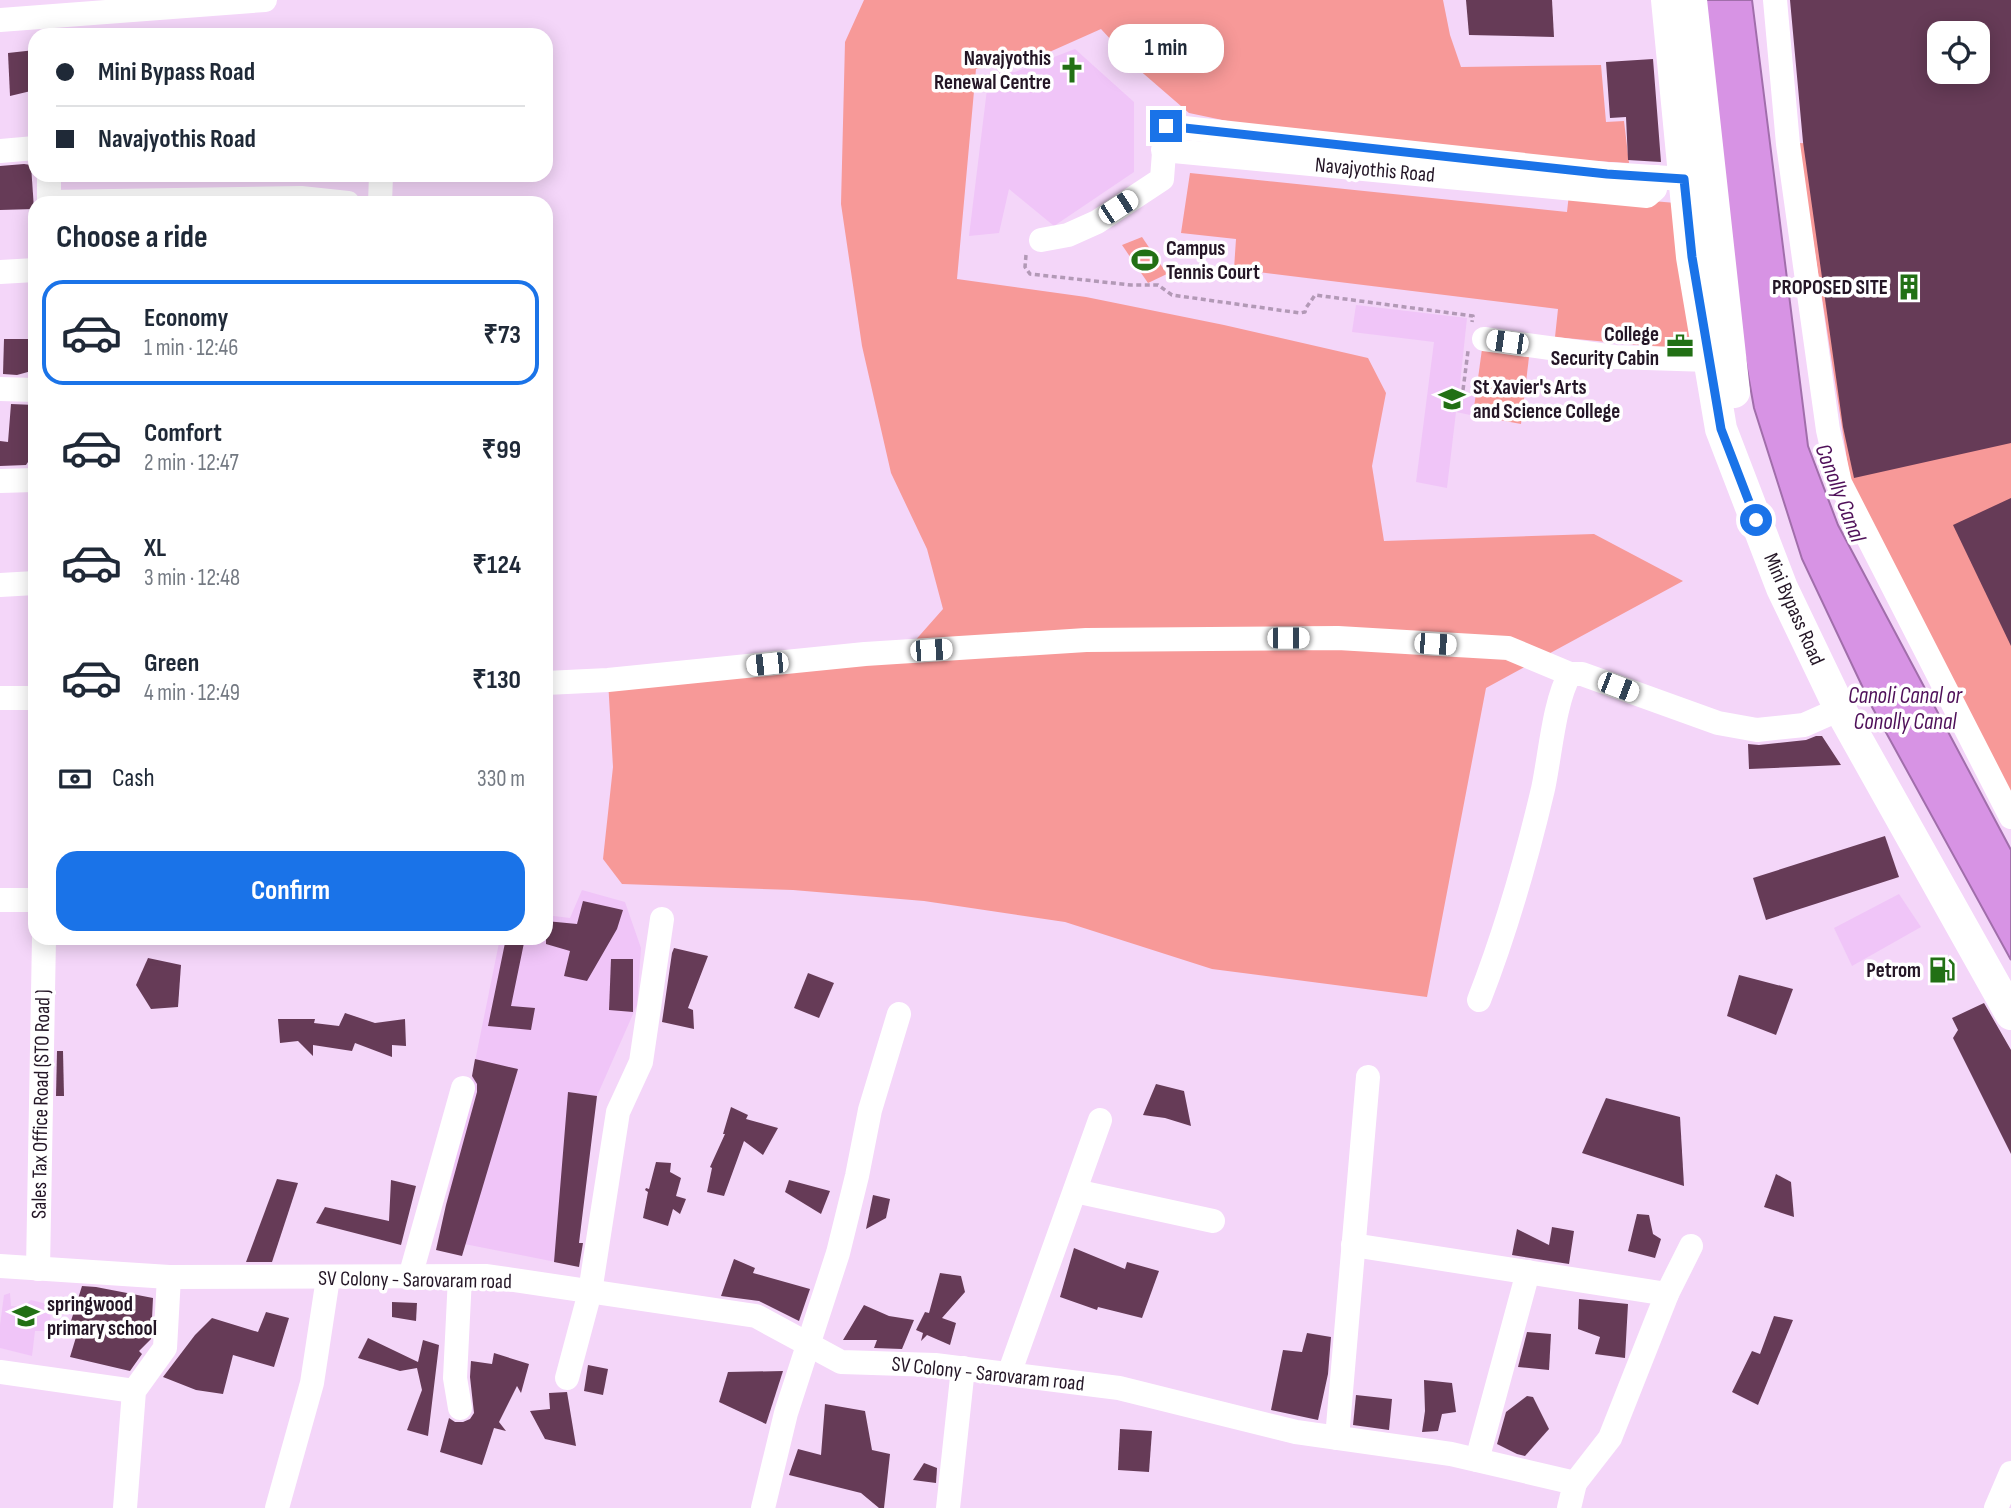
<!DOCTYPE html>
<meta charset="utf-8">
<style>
:root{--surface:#fff;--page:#f6f6f7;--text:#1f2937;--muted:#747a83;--line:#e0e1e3;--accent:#1a73e8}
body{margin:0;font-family:"Sofia Sans Condensed",sans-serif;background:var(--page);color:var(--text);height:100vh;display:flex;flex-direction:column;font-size:26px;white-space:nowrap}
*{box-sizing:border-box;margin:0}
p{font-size:23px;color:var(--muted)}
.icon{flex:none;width:38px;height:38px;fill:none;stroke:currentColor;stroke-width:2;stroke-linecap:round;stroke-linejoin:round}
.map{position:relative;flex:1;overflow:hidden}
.panel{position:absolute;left:28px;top:196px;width:525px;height:749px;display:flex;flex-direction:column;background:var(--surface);border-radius:21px;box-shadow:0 4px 18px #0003}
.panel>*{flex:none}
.hud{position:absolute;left:28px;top:28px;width:525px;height:154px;border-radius:21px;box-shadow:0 4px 18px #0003;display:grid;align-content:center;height:154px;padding:0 28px;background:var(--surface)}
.tools{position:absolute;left:1927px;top:21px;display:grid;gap:14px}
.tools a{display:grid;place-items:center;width:63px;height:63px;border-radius:14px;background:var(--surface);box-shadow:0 4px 18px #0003;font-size:35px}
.end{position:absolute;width:32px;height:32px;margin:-16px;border:9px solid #1a73e8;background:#fff;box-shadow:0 0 0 4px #fff}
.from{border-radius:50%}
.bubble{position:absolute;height:49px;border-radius:21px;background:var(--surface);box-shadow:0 4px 18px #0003;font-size:23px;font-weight:700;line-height:49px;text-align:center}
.car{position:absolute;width:21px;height:42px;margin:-21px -10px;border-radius:9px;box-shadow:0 0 5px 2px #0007;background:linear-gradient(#fff 24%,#345 0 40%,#fff 0 76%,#345 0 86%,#fff 0)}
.hud b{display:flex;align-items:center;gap:24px;height:66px;font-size:26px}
.hud b+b{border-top:2px solid var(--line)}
.hud i{width:18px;height:18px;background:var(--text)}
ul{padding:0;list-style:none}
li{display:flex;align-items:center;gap:21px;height:105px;margin:0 14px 10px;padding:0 14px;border:4px solid transparent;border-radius:21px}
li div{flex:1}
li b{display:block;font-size:26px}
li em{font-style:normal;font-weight:700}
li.active{border-color:var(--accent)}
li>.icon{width:63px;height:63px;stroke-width:1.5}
h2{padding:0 28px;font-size:32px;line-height:84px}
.pay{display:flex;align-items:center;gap:18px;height:77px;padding:0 28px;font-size:26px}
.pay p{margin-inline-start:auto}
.primary-button{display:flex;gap:14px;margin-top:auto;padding:14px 28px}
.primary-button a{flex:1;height:80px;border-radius:21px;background:var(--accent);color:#fff;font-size:28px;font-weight:700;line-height:80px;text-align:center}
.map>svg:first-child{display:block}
.built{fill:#f0c5f8}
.green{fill:#f79998}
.water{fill:#d793e4;stroke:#a16eab;stroke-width:2}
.building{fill:#663b57;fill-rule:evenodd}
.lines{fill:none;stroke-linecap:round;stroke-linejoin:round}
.path{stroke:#b299b6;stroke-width:3.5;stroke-dasharray:5 3.5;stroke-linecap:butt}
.minor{stroke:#fff;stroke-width:24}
.major{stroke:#fff;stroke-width:32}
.route{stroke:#1a73e8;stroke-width:9}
.labels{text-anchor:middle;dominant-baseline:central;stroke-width:7;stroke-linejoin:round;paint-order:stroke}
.poi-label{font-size:21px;font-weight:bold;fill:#241626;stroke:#fff;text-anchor:end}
.street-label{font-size:21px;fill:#241626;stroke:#fff}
.water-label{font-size:23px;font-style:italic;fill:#4f1059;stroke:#fff}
</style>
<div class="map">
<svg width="2011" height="1508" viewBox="0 0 2011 1508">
<rect width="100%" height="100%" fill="#f4d6f9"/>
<g class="built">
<path d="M1075,49L1134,102V172L1054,226L1009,189L999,233L969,236L989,73L1015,72Z"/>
<path d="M1356,305L1467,318L1459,393L1478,396L1475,416L1456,412L1447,488L1416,482L1434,342L1352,332Z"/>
<path d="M582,890L625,902L641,948L637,1005L597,1096L576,1266L439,1239L500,938H546V915L570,918Z"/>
<path d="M1899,894L1921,927L1852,966L1834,928Z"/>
<path d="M10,1293L11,1306L23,1307L31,1300L51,1305L50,1331H35L32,1356L0,1348V1325L4,1295Z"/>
</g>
<g class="green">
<path d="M864,0H1443L1450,35L1461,67L1601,65L1606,122L1624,121L1629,163L1575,160L1232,122L1189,113L1137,68L1101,29L1027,62L976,69L957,279L1086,297L1224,325L1368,358L1386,393L1372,466L1384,541L1594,534L1683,581L1486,688L1427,997L1212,969L1065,922L924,901L793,890L622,884L603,859L613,767L608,680L905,652L943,609L927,549L891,473L862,346L841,204L845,42Z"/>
<path d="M1798,143L2011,150V795L1850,479Z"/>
<path d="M1190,173L1567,212L1569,194L1676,203L1692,350L1555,337L1558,309L1234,269L1236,239L1181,233Z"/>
<path d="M1142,237L1167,274L1148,283L1122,245Z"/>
<path d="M1482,349L1529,357L1521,424L1473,415Z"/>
</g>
<path class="water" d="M1702,0H1752L1808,446L1838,525L2011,850V960L1872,707L1802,559L1754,408L1741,335Z"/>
<g class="building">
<path d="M1466,0H1552L1554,37L1469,35Z"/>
<path d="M1790,0H2011V443L1854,478L1843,427L1803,142ZM1939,33H1978V72H1939Z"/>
<path d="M35,50V90L10,96L8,53Z"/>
<path d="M1653,59L1661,162L1628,160L1626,117L1610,118L1606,62Z"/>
<path d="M24,164L31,165L34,209L0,210V166Z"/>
<path d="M4,339H35V370L17,375L3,374Z"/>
<path d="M11,404L35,405V437L29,436L28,462L26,465L0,466V441L8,442Z"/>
<path d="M2011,498V646L1953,525Z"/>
<path d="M1816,736H1822L1841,765L1749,769L1748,744L1759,745L1806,740Z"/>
<path d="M1885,836L1899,877L1766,920L1753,878Z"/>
<path d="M583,901L623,910L617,929L587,981L564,976L570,951L546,944V921L577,924Z"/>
<path d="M506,938H525L511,1006L535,1008L531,1030L488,1026Z"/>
<path d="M674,948L708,956L688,1008L693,1010L694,1029L662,1022L672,953Z"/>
<path d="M148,958L181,965L178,1007L151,1009L136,985Z"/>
<path d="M611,959H633V1012L609,1010Z"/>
<path d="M808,973L834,983L819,1018L794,1008Z"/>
<path d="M1739,975L1793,989L1776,1035L1727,1016Z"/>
<path d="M1984,1003L2011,1050V1154L1953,1038L1958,1030L1952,1018Z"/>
<path d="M345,1013L375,1023L405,1019L406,1046L392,1045V1057L355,1043L352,1051L313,1045V1056L298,1041L280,1043L278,1019H315L314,1023L339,1026Z"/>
<path d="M57,1051H63L64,1096H56Z"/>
<path d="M475,1059L518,1069L462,1256L436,1250L446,1205L477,1092V1084L472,1076Z"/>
<path d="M1156,1084L1184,1091L1191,1126L1165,1118L1143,1115Z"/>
<path d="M568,1092L597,1096L579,1243H583L579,1267L554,1262Z"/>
<path d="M1606,1098L1680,1117L1684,1186L1582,1153Z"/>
<path d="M731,1107L748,1115L746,1119L778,1128L763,1155L744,1141L724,1196L707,1192L712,1168L710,1167L725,1134H723Z"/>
<path d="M656,1162L671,1163L670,1172L681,1178L676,1196L686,1199L680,1214L673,1209L668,1226L643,1218L648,1192L645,1190L646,1188L649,1189Z"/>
<path d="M1776,1174L1791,1182L1794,1217L1764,1207Z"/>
<path d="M277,1179L298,1183L272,1262H246Z"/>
<path d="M391,1180L416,1186L401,1245L316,1223L325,1207L389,1221Z"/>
<path d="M789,1180L830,1191L821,1214L785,1192Z"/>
<path d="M873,1195L890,1199L886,1218L866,1229Z"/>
<path d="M1637,1214L1649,1215L1653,1234L1661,1239L1655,1258L1628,1251Z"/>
<path d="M1552,1227L1574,1231L1569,1264L1512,1255L1517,1229L1549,1245Z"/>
<path d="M1074,1248L1125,1269L1127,1262L1159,1271L1142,1318L1098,1307L1097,1310L1060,1297Z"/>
<path d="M734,1259L755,1268L753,1273L810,1289L799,1321L759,1301L721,1296Z"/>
<path d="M940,1273L961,1276L965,1292L942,1318L956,1323L950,1345L927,1335L921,1341L923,1333L916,1330L925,1312L929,1313Z"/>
<path d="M82,1286L96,1287L153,1298L151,1339L139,1351L142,1354L130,1371L70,1357L80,1324L71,1321Z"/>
<path d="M1579,1299L1628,1304L1625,1358L1595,1354L1600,1337L1578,1329Z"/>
<path d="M392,1302L417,1303L416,1321L392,1317Z"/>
<path d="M864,1305L889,1316L914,1320L902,1349L874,1348L877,1340H843Z"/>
<path d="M266,1312L289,1318L274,1367L233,1355L223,1394L196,1390L163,1377L195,1335L212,1318L258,1332Z"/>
<path d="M1774,1316L1793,1320L1758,1405L1732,1392L1752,1351L1760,1354Z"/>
<path d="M1527,1332L1551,1334L1549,1370L1518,1367Z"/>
<path d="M1307,1333L1331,1337L1328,1374L1318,1420L1271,1410L1283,1350L1302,1352Z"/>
<path d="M368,1338L418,1362L423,1340L439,1345L428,1436L407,1430L422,1390L417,1368L400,1371L358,1358Z"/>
<path d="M494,1353L529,1364L521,1393L517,1386L499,1422L506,1431L494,1428L482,1465L440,1452L449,1418L455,1422H463L470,1419L474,1413L470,1377L471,1361L492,1364Z"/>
<path d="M588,1365L608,1369L603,1395L584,1391Z"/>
<path d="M783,1371L766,1424L719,1402L728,1372Z"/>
<path d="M1424,1380L1452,1383L1456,1412L1442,1414L1438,1431L1422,1432L1425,1411Z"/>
<path d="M567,1392L576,1446L545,1439L530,1411L550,1409L549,1393Z"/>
<path d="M1356,1395L1392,1399L1389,1430L1353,1425Z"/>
<path d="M1527,1396L1533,1397L1549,1429L1525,1456L1517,1454L1497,1444L1506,1412Z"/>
<path d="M825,1404L865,1411L872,1450L890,1454L884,1508H879L861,1493L789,1475L798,1449L821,1455Z"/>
<path d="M1120,1429L1152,1431L1149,1472L1118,1470Z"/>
<path d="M924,1463L937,1468L936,1483L913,1480Z"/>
</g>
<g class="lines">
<g class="path">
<path d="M1026,255L1025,267L1030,274L1131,285H1158L1172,295L1300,313L1305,312L1306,308L1315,295L1473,316L1472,322"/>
<path d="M1463,390L1468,351"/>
</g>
<g class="minor">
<path d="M1775,0L1788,144L1828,430L1840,483L2011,817"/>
<path d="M0,20L265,0"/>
<path d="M1163,150L1647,196L1655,189L1656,177"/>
<path d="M0,151L35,148"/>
<path d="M49,175V203"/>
<path d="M49,202L301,198L348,203"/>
<path d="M380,203L381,175"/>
<path d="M1041,240L1068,235L1097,222L1162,179L1166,126L1607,174L1684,179"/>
<path d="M0,272L35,270"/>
<path d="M1484,339L1615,357L1709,360"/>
<path d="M0,389L35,390"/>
<path d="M0,481L35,480"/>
<path d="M0,585L35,583"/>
<path d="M546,683L608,680L865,654L1086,640L1338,638L1508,648L1570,674"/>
<path d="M0,698H35"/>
<path d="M0,900H35"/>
<path d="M1479,1000C1506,931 1526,861 1543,789C1550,757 1554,701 1570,674H1582L1718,723L1757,730L1804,725L1840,709"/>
<path d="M1075,1191L1213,1221"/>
<path d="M1353,1245L1667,1294"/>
<path d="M0,1266L169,1277L487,1276L756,1316L841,1362L935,1365L1119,1388L1296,1432L1451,1454L1575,1483L1569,1508"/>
<path d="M38,1269L44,938"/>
<path d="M410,1277L463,1088"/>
<path d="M460,1277L455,1378L460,1408"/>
<path d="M0,1372L134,1391"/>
<path d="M1009,1374L1100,1120"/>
<path d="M567,1378L590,1292L618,1112L641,1062L662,919"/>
<path d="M1337,1438L1368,1077"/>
<path d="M1477,1460L1528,1272"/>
<path d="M1575,1483L1610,1438L1667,1294L1691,1246"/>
<path d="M125,1508L134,1391L165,1348L169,1277"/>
<path d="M277,1508L312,1383L328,1278"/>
<path d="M763,1508L786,1413L838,1253L857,1176L870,1110L899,1014"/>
<path d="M948,1508L963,1368"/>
<path d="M1996,1508L2011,1473"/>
</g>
<g class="major">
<path d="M1667,0L1692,257L1721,429L1782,588L1840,709L2011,1014"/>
<path d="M1691,0L1734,392"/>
</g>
</g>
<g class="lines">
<path class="route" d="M1166,126L1607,174L1684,179L1692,257L1721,429L1756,520"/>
</g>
<defs>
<g id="church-bare" transform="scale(2.1)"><path d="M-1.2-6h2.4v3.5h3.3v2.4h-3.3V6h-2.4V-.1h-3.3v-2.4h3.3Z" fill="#227015" stroke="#fff" stroke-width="2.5" paint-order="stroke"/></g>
<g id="stadium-bare" transform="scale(2.1)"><path d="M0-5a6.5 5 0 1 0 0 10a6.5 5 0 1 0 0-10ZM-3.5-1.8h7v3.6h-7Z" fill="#227015" stroke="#fff" stroke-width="2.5" paint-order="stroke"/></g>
<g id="building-bare" transform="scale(2.1)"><path d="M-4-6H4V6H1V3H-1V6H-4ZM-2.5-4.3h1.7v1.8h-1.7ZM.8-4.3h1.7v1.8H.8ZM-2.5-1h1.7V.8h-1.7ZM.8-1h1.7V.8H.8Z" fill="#227015" stroke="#fff" stroke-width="2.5" paint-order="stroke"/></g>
<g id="office-bare" transform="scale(2.1)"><path d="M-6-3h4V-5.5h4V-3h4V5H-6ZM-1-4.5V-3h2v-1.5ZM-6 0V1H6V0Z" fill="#227015" stroke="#fff" stroke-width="2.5" paint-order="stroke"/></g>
<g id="university-bare" transform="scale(2.1)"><path d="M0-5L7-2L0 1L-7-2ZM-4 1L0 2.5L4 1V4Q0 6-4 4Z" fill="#227015" stroke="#fff" stroke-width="2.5" paint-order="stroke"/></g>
<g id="fuel-bare" transform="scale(2.1)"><path d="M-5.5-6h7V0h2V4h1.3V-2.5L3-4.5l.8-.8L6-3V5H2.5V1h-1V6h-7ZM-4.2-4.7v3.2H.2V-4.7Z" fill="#227015" stroke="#fff" stroke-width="2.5" paint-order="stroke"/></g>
<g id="school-bare" transform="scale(2.1)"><path d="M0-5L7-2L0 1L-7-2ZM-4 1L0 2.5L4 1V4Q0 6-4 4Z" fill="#227015" stroke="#fff" stroke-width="2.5" paint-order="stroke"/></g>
</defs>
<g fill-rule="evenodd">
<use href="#church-bare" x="1072" y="70"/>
<use href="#stadium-bare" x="1145" y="260"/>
<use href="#building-bare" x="1909" y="287"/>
<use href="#office-bare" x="1680" y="346"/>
<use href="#university-bare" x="1452" y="399"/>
<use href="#fuel-bare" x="1942" y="970"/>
<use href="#school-bare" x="26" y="1316"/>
</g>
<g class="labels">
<g class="poi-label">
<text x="1051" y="58">Navajyothis<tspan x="1051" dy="24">Renewal Centre</tspan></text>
<text x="1166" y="248" text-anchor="start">Campus<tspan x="1166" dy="24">Tennis Court</tspan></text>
<text x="1888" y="287">PROPOSED SITE</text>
<text x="1659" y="334">College<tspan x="1659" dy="24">Security Cabin</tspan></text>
<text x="1473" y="387" text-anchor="start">St Xavier's Arts<tspan x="1473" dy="24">and Science College</tspan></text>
<text x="1921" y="970">Petrom</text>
<text x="47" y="1304" text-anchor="start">springwood<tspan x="47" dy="24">primary school</tspan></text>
</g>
<g class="street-label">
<text transform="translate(1375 170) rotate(5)">Navajyothis Road</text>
<text transform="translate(1794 609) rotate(66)">Mini Bypass Road</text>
<text transform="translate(41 1104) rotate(-89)">Sales Tax Office Road (STO Road )</text>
<text transform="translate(415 1280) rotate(1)">SV Colony - Sarovaram road</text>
<text transform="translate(988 1374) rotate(6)">SV Colony - Sarovaram road</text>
</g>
<g class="water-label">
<text transform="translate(1840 493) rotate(69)">Conolly Canal</text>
<text x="1905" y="696">Canoli Canal or<tspan x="1905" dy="26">Conolly Canal</tspan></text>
</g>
</g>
</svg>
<div class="tools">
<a><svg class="icon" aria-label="locate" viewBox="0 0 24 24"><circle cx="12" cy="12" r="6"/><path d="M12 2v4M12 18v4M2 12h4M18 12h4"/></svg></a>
</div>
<i class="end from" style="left:1756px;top:520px"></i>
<i class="end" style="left:1166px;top:126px"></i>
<div class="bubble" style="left:1108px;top:24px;width:116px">1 min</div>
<i class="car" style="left:1118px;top:207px;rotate:57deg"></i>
<i class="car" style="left:1507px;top:342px;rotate:278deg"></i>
<i class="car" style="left:1288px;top:638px;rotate:90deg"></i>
<i class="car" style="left:1435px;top:644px;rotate:93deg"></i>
<i class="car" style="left:931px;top:650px;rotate:86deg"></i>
<i class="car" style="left:767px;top:664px;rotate:264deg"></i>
<i class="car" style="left:1618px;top:687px;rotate:111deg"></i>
<div class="hud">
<b><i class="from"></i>Mini Bypass Road</b>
<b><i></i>Navajyothis Road</b>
</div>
<section class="panel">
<h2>Choose a ride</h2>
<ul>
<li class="active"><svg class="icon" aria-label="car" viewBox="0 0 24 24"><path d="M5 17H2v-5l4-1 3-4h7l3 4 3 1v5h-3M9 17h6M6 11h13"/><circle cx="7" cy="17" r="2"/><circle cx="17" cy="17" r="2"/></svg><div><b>Economy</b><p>1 min · 12:46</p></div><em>₹73</em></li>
<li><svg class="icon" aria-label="car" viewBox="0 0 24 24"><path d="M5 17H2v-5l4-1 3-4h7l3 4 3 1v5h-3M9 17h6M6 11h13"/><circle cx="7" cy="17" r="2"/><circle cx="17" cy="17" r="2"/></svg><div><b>Comfort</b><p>2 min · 12:47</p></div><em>₹99</em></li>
<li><svg class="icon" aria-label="car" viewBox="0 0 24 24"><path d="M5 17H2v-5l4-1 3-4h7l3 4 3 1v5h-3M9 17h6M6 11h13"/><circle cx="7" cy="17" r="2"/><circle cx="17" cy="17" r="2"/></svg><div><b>XL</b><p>3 min · 12:48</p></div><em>₹124</em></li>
<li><svg class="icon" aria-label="car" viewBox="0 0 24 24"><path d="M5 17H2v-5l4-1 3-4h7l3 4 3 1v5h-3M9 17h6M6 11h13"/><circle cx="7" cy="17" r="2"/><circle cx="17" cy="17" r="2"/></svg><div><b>Green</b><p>4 min · 12:49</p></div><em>₹130</em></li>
</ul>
<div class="pay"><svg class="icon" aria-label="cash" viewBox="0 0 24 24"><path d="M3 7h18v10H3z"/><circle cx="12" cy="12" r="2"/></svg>Cash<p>330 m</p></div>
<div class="primary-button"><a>Confirm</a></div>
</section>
</div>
